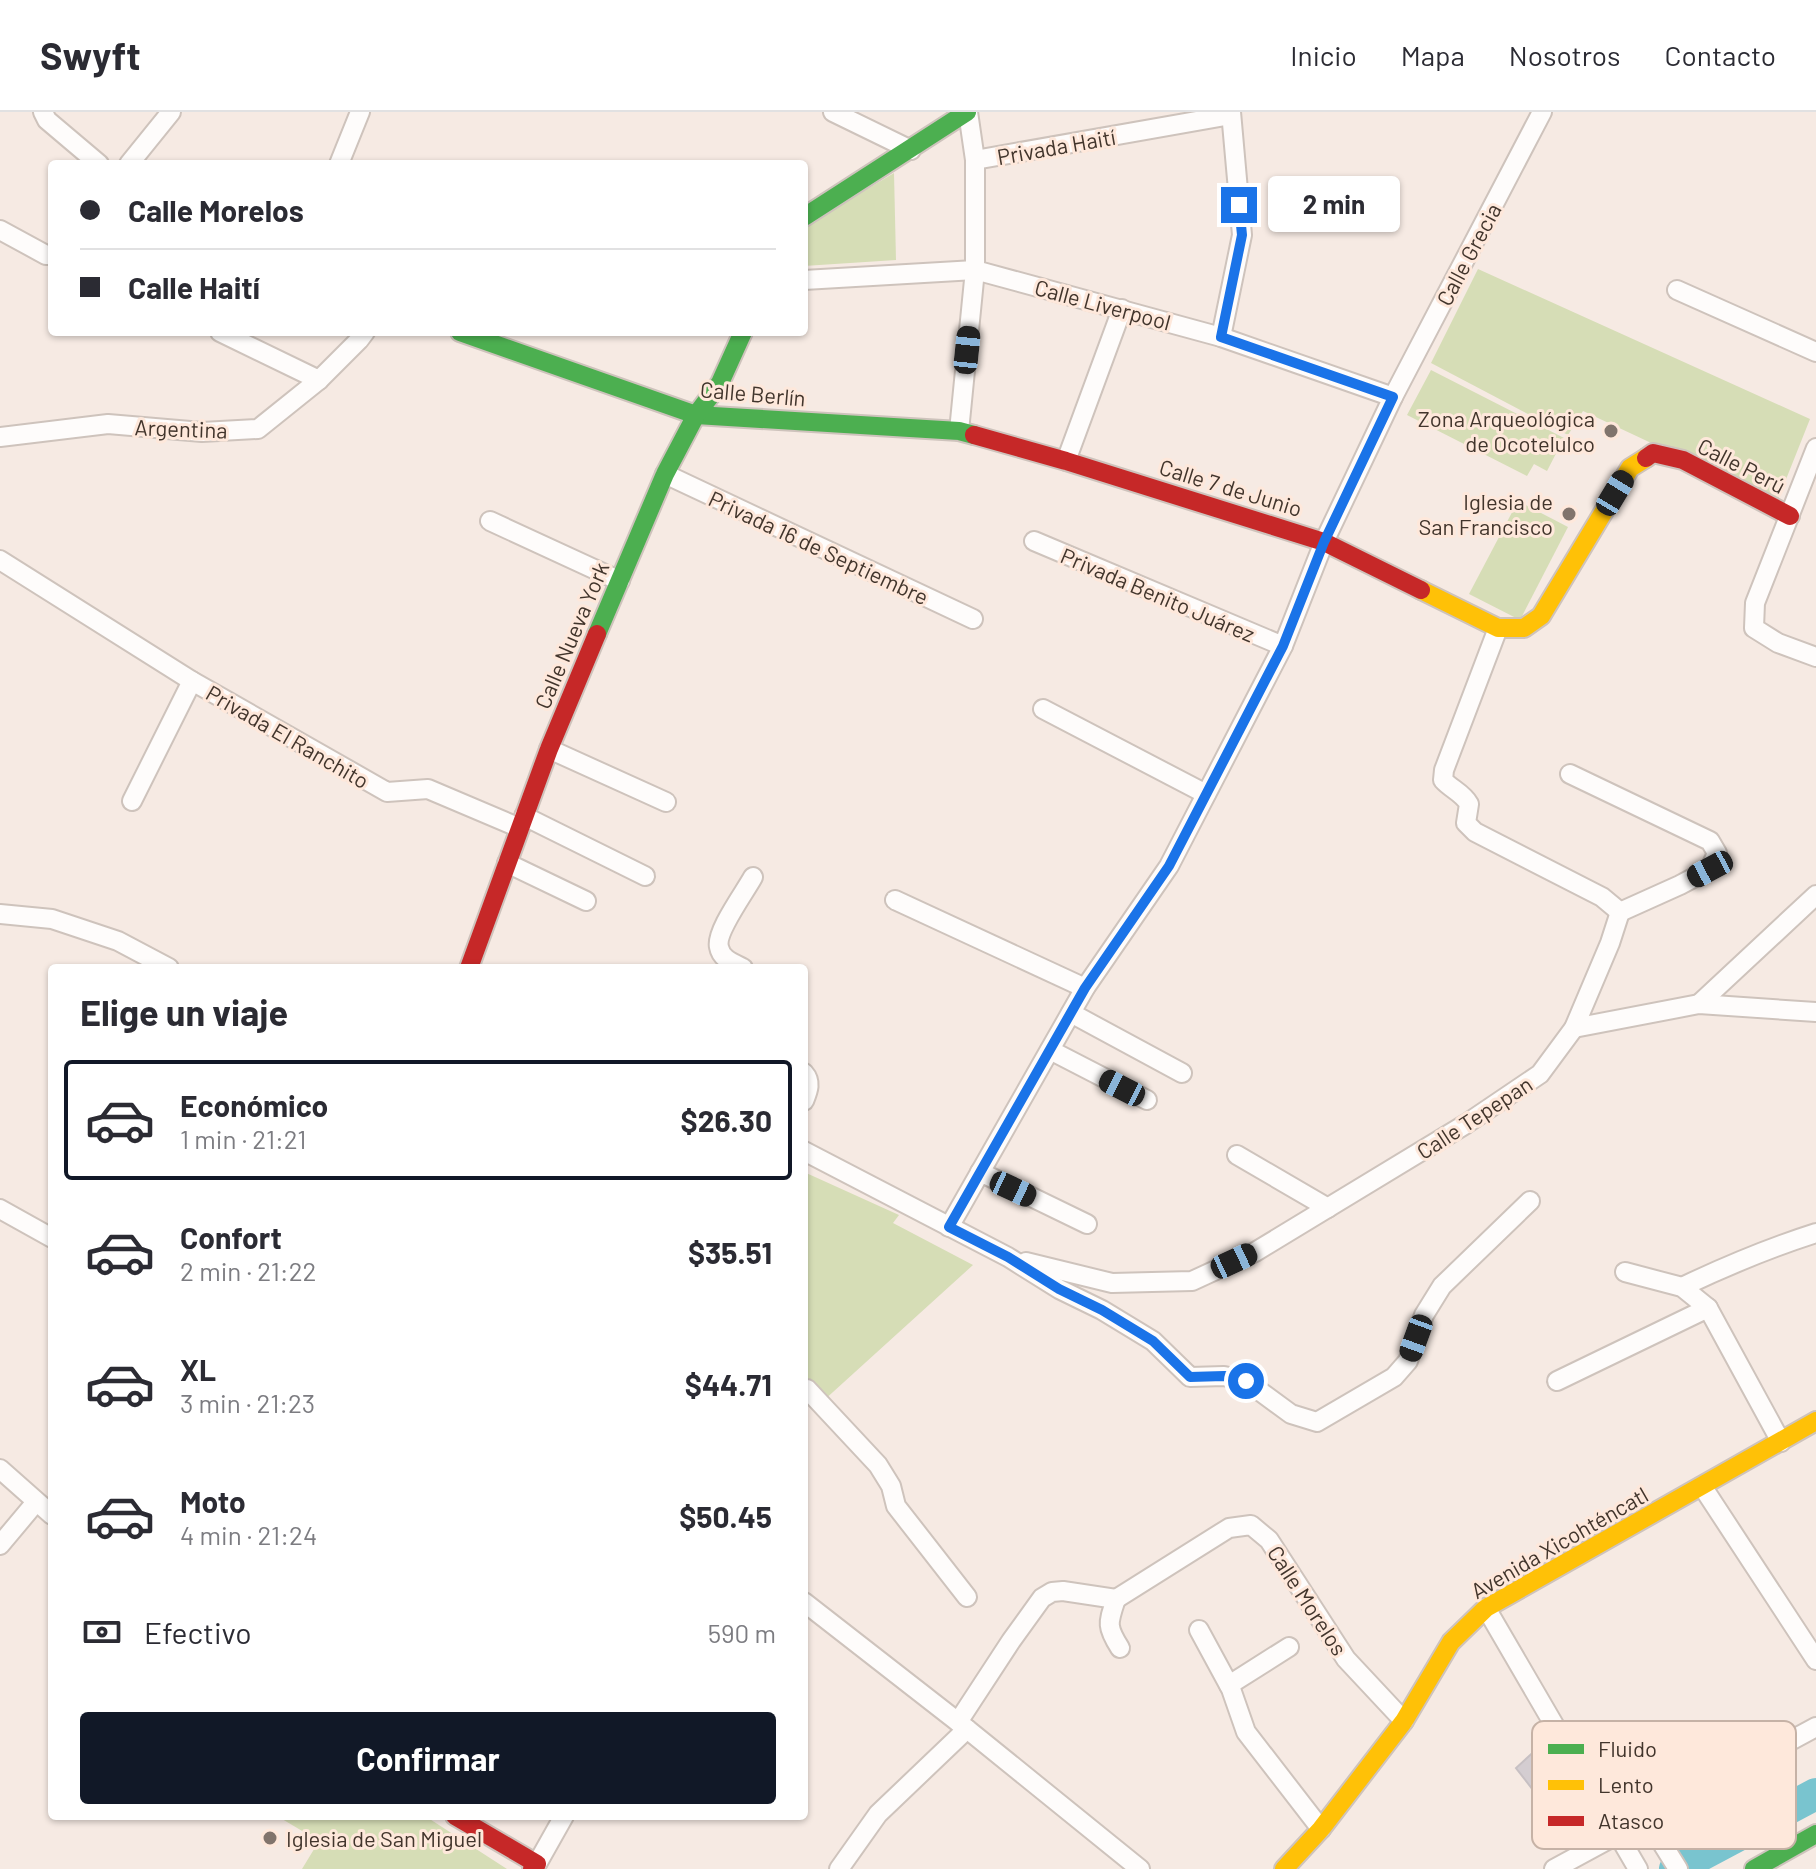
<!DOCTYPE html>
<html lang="es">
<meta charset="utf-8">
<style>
:root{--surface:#fff;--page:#f2f2f3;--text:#2b2b33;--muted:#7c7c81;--line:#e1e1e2;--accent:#111827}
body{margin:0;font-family:Barlow,sans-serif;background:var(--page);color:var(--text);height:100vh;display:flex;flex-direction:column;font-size:30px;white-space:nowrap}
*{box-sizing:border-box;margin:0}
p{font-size:26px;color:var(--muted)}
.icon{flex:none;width:44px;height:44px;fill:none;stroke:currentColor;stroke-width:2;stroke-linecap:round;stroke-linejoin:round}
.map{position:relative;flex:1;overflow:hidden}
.drawer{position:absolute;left:48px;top:852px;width:760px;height:856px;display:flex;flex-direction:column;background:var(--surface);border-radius:8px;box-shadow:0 2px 6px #0004}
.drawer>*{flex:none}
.banner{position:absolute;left:48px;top:48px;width:760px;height:176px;border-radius:8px;box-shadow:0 2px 6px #0004;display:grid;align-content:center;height:176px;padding:0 32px;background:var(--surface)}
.end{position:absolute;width:36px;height:36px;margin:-18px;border:10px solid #1a73e8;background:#fff;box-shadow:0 0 0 4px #fff}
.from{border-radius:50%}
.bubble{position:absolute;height:56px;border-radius:8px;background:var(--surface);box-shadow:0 2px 6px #0004;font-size:26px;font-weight:700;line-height:56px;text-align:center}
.car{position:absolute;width:24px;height:48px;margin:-24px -12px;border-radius:10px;box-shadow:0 0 6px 2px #0007;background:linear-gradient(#222 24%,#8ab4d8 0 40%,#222 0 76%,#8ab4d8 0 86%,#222 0)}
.banner b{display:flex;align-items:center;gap:28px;height:76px;font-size:30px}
.banner b+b{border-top:2px solid var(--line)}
.banner i{width:20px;height:20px;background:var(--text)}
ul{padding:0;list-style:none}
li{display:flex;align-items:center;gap:24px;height:120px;margin:0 16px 12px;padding:0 16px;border:4px solid transparent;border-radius:8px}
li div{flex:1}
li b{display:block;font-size:30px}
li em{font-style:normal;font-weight:700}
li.on{border-color:var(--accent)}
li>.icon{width:72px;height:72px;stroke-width:1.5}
h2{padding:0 32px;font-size:36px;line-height:96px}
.pay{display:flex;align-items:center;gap:20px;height:88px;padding:0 32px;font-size:30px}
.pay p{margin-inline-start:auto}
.button{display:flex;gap:16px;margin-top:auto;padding:16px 32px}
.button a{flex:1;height:92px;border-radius:8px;background:var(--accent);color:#fff;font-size:32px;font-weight:700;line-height:92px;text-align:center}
header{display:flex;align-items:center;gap:48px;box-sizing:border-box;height:112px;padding:0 40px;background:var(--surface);border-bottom:2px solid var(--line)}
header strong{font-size:38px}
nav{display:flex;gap:44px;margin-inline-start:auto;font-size:28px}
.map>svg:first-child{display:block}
.green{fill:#d6ddb6}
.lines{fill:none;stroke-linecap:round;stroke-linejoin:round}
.river{stroke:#79c4cf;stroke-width:32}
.building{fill:#d4cdd1;stroke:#c7c0c3;stroke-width:2}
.street-casing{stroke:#cec3bc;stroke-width:22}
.fast-casing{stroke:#cec3bc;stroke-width:22}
.slow-casing{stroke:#cec3bc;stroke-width:22}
.jam-casing{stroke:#cec3bc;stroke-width:22}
.street{stroke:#fefcfb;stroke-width:18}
.fast{stroke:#4caf50;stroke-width:18}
.slow{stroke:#ffc107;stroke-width:18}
.jam{stroke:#c62828;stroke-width:18}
.route{stroke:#1a73e8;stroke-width:10}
.poi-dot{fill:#81746c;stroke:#fee8db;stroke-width:3}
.labels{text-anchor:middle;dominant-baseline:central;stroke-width:6;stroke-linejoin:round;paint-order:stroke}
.street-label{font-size:22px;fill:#42352c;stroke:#fee8db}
.poi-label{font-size:22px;fill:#42352c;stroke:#fee8db;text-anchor:end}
.key{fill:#fee8db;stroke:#c6b2a6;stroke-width:2}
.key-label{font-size:22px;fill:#42352c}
</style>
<header>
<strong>Swyft</strong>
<nav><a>Inicio</a><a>Mapa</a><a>Nosotros</a><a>Contacto</a></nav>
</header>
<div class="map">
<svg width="1816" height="1757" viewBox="0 0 1816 1757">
<rect width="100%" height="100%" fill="#f6eae3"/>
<g class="green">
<path d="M894,61L896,148L804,154V118L807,113Z"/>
<path d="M1478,157L1810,307L1777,390L1583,299L1568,323L1431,251Z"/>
<path d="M1431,258L1564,326L1547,359L1534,352L1527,364L1407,303Z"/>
<path d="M1518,389L1568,415L1520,508L1469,482Z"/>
<path d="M804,1060L899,1103L893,1111L973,1153L822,1290L804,1294Z"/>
<path d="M277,1704H425L507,1757H302L319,1729Z"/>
</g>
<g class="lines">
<path class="river" d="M1675,1757L1816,1682"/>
</g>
<path class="building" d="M1539,1635L1556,1666L1533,1678L1516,1656Z"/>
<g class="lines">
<g class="street-casing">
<g id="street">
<path d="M43,0L47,8L99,52"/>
<path d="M833,0L911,38"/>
<path d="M975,48L1231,3"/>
<path d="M129,52L171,0"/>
<path d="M339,52L360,0"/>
<path d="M0,118L46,143H52"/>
<path d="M804,168L975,158L1221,225L1393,285"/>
<path d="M1677,178L1816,240"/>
<path d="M220,220L319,268"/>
<path d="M1221,225L1242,123L1231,0"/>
<path d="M959,319L975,158V48L968,0"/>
<path d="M0,325L108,312L202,320L258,317L319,268L359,228L365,220"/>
<path d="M1816,336L1755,491L1754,516L1778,531L1816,545"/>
<path d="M1066,349L1122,197"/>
<path d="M665,362L973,507"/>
<path d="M490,409L620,469"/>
<path d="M1034,429L1283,534"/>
<path d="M0,448L192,569L387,680L428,677L520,716"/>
<path d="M1498,516L1444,658L1443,668C1451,677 1463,681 1469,692L1466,711L1475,720L1602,785L1620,800"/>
<path d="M1043,597L1206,682"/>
<path d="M549,637L666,690"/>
<path d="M1570,662L1710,729L1717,741L1710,757L1680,773L1620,800"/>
<path d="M132,689L192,569"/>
<path d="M524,704L645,764"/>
<path d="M507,751L586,789"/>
<path d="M895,788L1085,876"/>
<path d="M0,802L52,807L118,829L169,856"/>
<path d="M743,856C733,851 721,847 719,835C715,820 745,780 753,765"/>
<path d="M1699,892L1816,783"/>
<path d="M1071,901L1182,961"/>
<path d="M1574,916L1699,892L1816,900"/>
<path d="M1050,938L1147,988"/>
<path d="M804,961C812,970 808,979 804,989"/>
<path d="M804,1039L1008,1145L1059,1177L1102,1198L1153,1229L1190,1265L1224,1264L1246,1269L1291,1302L1317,1310L1394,1265L1408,1249L1424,1203L1442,1174L1530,1089"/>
<path d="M1237,1043L1328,1096"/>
<path d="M980,1060L1087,1112"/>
<path d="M0,1097L52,1126"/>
<path d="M949,1115L1085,876L1169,754L1283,534L1324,430L1393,285L1542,0"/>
<path d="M1026,1150L1112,1171L1192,1169L1255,1140L1466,1012L1540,962L1574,916L1610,831L1620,800"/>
<path d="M1625,1160L1682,1175L1708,1196L1781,1330"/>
<path d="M1682,1175C1726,1154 1769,1136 1816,1121"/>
<path d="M1557,1269L1708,1196"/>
<path d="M804,1281L807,1277L878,1353L891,1374L896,1394L967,1485"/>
<path d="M0,1357L52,1403"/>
<path d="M1702,1374L1816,1548"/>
<path d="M0,1433L36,1390"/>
<path d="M1116,1487L1229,1416L1251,1413L1269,1428L1346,1547L1404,1609"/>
<path d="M1116,1487C1108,1511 1106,1514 1120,1536"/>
<path d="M804,1490L967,1617L1140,1757"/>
<path d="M1486,1496L1638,1757"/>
<path d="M1199,1518L1231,1577L1246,1620L1321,1717"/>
<path d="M1229,1573L1289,1535"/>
<path d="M958,1610L1011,1529L1042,1486L1052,1480L1063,1479L1116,1487"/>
<path d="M1647,1707L1678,1757"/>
<path d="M537,1752L564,1704"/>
<path d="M839,1757L878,1702L967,1617"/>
<path d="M1554,1757L1816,1615"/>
</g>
</g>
<g class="fast-casing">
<g id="fast">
<path d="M804,105L967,0"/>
<path d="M460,220L696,303L959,319L974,323"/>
<path d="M597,522L665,362L696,303L720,271L743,220"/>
<path d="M1754,1757L1816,1722"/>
</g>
</g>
<g class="slow-casing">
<g id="slow">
<path d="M1421,478L1498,516H1524L1541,504L1630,356L1646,346"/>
<path d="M1284,1757L1321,1717L1404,1609L1451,1530L1486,1496L1816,1309"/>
</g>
</g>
<g class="jam-casing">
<g id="jam">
<path d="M974,323L1066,349L1324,430L1421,478"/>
<path d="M1646,346L1653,341L1683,348L1790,404"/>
<path d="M469,856L549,637L597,522"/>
<path d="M455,1704L537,1752L532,1757"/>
</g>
</g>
<use href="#street" class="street"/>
<use href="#fast" class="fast"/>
<use href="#slow" class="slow"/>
<use href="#jam" class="jam"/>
</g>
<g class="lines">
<path class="route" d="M1239,93L1242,123L1221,225L1393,285L1324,430L1283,534L1169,754L1085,876L949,1115L1008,1145L1059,1177L1102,1198L1153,1229L1190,1265L1224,1264L1246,1269"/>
</g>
<g class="poi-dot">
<circle cx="1611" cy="319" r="8"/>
<circle cx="1569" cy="402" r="8"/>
<circle cx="270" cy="1726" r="8"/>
</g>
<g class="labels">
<g class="street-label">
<text transform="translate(1056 34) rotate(-10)">Privada Haití</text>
<text transform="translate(1468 142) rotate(-62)">Calle Grecia</text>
<text transform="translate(1103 192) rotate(15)">Calle Liverpool</text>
<text transform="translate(753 281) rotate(5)">Calle Berlín</text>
<text transform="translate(181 316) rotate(2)">Argentina</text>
<text transform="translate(1742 353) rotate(27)">Calle Perú</text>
<text transform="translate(1231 375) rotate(17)">Calle 7 de Junio</text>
<text transform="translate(819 435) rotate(25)">Privada 16 de Septiembre</text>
<text transform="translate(1158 482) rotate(23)">Privada Benito Juárez</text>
<text transform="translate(571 523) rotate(-67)">Calle Nueva York</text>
<text transform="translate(288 624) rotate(30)">Privada El Ranchito</text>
<text transform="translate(1474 1005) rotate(-33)">Calle Tepepan</text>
<text transform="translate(1559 1430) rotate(-30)">Avenida Xicohténcatl</text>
<text transform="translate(1308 1488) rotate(57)">Calle Morelos</text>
</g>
<g class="poi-label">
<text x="1595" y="306">Zona Arqueológica<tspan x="1595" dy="25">de Ocotelulco</tspan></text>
<text x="1553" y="389">Iglesia de<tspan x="1553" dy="25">San Francisco</tspan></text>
<text x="286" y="1726" text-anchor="start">Iglesia de San Miguel</text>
</g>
</g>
<rect x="1532" y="1609" width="264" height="128" rx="12" class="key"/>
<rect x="1548" y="1632" width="36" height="10" fill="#4caf50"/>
<rect x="1548" y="1668" width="36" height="10" fill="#ffc107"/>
<rect x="1548" y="1704" width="36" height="10" fill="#c62828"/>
<g class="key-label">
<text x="1598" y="1645">Fluido</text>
<text x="1598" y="1681">Lento</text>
<text x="1598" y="1717">Atasco</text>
</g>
</svg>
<i class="end from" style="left:1246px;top:1269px"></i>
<i class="end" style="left:1239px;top:93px"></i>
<div class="bubble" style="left:1268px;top:64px;width:132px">2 min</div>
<i class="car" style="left:967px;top:238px;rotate:6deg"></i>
<i class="car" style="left:1615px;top:381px;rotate:31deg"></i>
<i class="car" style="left:1710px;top:757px;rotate:242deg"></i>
<i class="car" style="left:1122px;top:976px;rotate:297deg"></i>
<i class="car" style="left:1013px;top:1077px;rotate:115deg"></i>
<i class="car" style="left:1234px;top:1149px;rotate:65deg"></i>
<i class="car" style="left:1416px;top:1226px;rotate:200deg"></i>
<div class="banner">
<b><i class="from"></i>Calle Morelos</b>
<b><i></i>Calle Haití</b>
</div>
<section class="drawer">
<h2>Elige un viaje</h2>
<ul>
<li class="on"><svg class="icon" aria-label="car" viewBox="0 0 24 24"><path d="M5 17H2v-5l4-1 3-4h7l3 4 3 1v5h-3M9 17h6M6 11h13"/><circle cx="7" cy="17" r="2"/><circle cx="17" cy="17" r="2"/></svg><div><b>Económico</b><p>1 min · 21:21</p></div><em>$26.30</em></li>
<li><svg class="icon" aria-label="car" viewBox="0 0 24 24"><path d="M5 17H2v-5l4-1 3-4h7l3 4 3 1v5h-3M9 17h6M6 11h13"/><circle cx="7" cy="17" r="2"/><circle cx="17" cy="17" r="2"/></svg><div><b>Confort</b><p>2 min · 21:22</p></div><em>$35.51</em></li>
<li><svg class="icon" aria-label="car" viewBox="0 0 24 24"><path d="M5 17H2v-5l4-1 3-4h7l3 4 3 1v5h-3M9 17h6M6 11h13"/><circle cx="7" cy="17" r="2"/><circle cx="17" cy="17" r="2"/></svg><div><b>XL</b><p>3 min · 21:23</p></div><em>$44.71</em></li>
<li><svg class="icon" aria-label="car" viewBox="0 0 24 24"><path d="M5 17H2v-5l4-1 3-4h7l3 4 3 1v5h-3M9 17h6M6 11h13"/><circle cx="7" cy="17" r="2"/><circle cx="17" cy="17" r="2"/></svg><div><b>Moto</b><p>4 min · 21:24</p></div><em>$50.45</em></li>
</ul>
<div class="pay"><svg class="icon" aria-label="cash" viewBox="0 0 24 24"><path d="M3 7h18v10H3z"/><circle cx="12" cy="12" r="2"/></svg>Efectivo<p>590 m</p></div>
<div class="button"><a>Confirmar</a></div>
</section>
</div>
